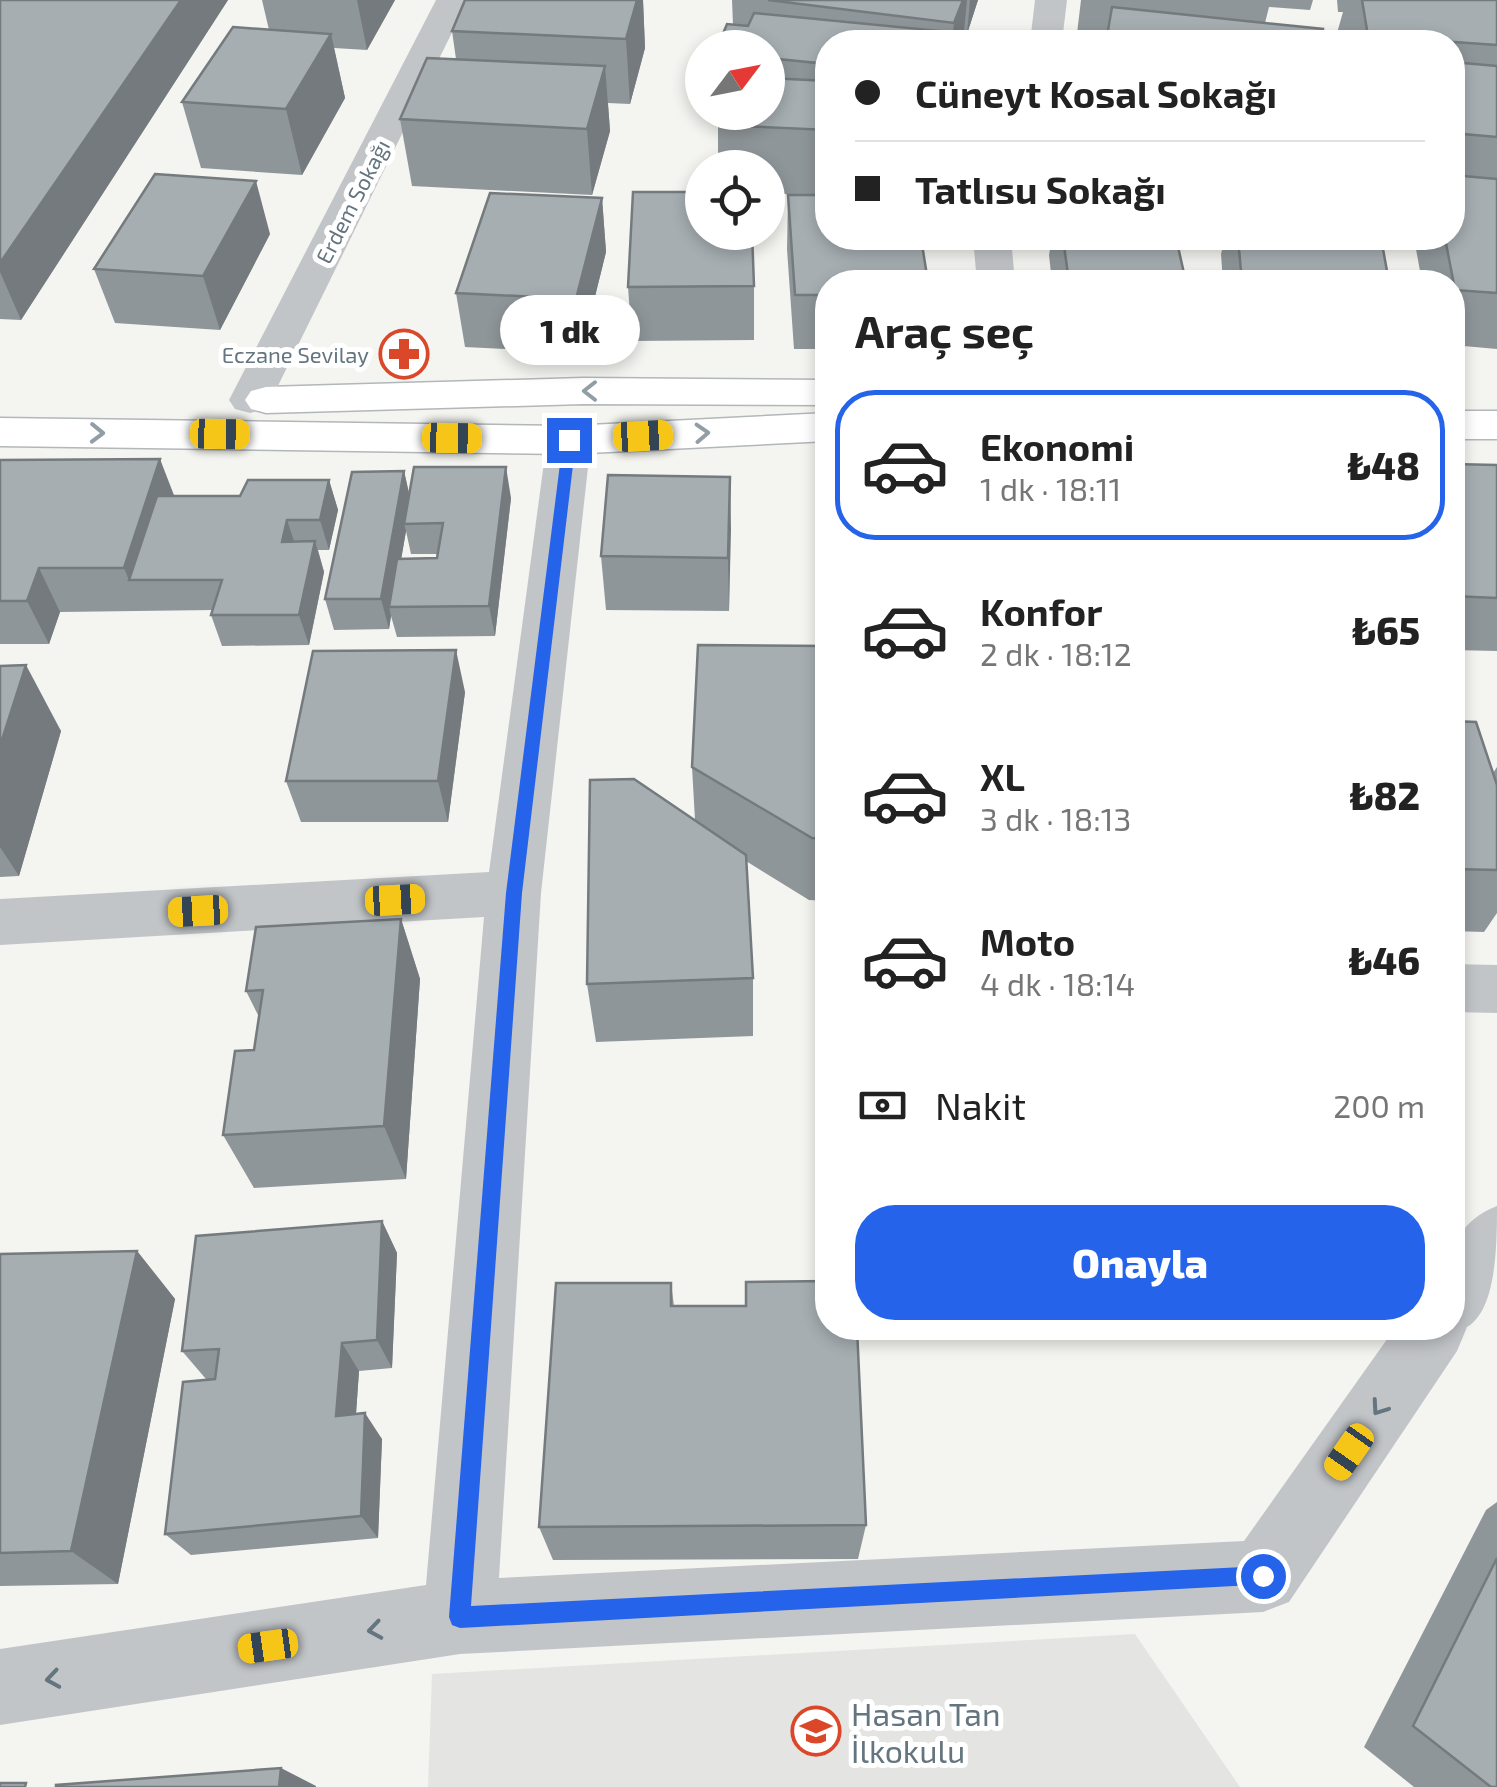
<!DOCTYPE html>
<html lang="tr">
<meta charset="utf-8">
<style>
:root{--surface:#fff;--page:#f6f6f6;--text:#222;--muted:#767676;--line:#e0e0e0;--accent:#2563eb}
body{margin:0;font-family:"Exo 2",sans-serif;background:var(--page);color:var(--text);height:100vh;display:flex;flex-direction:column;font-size:38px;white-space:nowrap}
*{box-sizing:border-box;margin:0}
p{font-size:32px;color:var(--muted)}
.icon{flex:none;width:55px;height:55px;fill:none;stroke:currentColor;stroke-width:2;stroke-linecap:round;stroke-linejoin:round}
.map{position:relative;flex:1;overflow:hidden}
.drawer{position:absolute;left:815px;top:270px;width:650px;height:1070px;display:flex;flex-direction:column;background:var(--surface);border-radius:40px;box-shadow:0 5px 15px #0003}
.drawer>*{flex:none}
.top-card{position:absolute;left:815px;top:30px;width:650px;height:220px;border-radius:40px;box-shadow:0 5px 15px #0003;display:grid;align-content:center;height:220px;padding:0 40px;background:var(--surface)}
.needle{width:65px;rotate:58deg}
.fabs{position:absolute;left:685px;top:30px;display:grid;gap:20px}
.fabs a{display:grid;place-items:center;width:100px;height:100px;border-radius:50%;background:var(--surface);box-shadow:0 5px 15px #0003;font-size:50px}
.end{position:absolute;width:45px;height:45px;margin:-22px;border:12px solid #2563eb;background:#fff;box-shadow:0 0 0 5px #fff}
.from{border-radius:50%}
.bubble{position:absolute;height:70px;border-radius:35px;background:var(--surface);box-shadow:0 5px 15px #0003;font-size:32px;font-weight:800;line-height:70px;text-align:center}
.car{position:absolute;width:30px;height:60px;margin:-30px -15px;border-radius:12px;box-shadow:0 0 8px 2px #0007;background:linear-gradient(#f5c518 24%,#345 0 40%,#f5c518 0 76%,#345 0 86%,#f5c518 0)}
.top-card b{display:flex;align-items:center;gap:35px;height:95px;font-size:38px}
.top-card b+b{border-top:2px solid var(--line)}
.top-card i{width:25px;height:25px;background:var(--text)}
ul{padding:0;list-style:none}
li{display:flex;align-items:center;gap:30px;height:150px;margin:0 20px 15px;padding:0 20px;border:5px solid transparent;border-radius:40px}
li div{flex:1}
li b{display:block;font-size:38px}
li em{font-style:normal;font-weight:800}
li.selected{border-color:var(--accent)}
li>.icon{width:90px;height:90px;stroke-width:1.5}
h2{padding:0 40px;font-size:45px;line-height:120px}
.pay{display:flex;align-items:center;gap:25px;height:110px;padding:0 40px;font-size:38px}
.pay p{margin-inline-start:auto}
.action{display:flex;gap:20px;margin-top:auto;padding:20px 40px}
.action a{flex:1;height:115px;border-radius:40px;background:var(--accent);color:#fff;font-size:40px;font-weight:800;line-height:115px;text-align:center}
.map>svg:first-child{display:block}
.built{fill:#e4e5e3}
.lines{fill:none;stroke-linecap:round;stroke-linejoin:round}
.primary-casing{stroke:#b2b7ba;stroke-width:3}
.street{fill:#c2c5c8;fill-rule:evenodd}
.primary{fill:#fff;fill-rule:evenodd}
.wall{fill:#8f9699;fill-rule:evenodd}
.shaded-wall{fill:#747a7d}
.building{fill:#a6aeb2;stroke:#747a7d;stroke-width:2.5}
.oneway{stroke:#929ea6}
.oneway2{stroke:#647580}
.route{fill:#2563eb}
.labels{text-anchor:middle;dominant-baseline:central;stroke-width:10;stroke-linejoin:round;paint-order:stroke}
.far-street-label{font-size:22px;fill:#647580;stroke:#fff}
.far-poi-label{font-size:22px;fill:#647580;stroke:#fff;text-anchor:end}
.near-poi-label{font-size:32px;fill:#647580;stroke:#fff;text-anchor:start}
</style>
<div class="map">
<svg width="1497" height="1787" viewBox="0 0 1497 1787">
<rect width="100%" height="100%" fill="#f4f4f0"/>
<path class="built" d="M1135,1634L1240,1787H428L432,1674Z"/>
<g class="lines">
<g class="primary-casing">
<g id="primary">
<path d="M583,378L825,380L828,405L583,404L266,413L251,409L245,400L251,391L266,387Z"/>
<rect x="1452" y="411" width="45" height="28"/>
<path d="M828,413V441L569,454L0,446V418L569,426Z"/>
</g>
</g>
<g class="street">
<path d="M436,0H468L271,400L265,409L250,413L235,409L229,400Z"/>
<path d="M1035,0H1067L1062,42H1030Z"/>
<path d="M973,238H1011L1015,282H977Z"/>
<path d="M569,426L584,430L591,440L541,893L499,1578L1244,1541L1395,1328H1452C1452,1275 1439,1229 1497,1206C1497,1242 1497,1310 1467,1327L1457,1351L1289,1602L1263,1612L460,1654L0,1725V1649L426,1585L484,917L0,945V899L489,872L547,440L554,430Z"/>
<path d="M1452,964L1497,965V1013L1452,1012Z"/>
</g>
<use href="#primary" class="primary"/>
</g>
<g class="wall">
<path d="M0,0H228L21,320L0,319Z"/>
<path d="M262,0H395L367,50L334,48L345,98L302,175L201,168L182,102L269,30Z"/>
<path d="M643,0L645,48L630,104L608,103L610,131L592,195L412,186L400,119L456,59L452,31Z"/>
<path d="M732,0H978L967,34H964L963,42H828V349H794L787,249L788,195H802L768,193V168H718V118H716V112H768V48L733,25Z"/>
<path d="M1081,0H1313L1310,10L1269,7L1265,23L1323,42H1076Z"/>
<path d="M1337,0H1497V349L1452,345V282H1422L1414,238H1452V42H1339L1337,33L1343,12H1338Z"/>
<path d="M602,198L606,252L581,353L465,347L456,293Z"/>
<path d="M270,234L220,330L115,323L94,269Z"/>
<path d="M1052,238H1176L1186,282H1052L1049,255Z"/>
<path d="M1225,238H1381L1389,282H1223L1221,254Z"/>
<path d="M754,286V340L632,341L628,287Z"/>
<path d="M0,460L174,496H240L329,480L338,510L329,550H318L324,572L309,645L222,646L211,615L212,610L60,612L49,644H0Z"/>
<path d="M1452,464L1497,465V651L1452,650Z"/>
<path d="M404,471L409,494L511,498L495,636L397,637L391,616L389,629L334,630L325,599ZM406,531L411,554H437V558L401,559Z"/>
<path d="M730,477L729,611L606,610L601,556Z"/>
<path d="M828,646V901L809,900L746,861L753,978V1036L596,1042L587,984L695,820L692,767Z"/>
<path d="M0,666L61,731L19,876L0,877Z"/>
<path d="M465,692L448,822H301L286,781Z"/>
<path d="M1452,721L1493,773L1497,767V913L1484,932L1452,931Z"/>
<path d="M401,919L420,979L406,1179L254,1188L223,1135L254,1050L259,1017L246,991Z"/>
<path d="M382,1221L397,1253L392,1368L359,1371L356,1414L382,1439L378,1538L191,1555L165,1534L215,1379H206L182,1351Z"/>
<path d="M137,1251L175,1299L118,1584L0,1586V1254Z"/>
<path d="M671,1283L674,1306H746L866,1525L858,1559L553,1560L539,1527Z"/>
<path d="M1497,1502V1787H1414L1364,1747L1486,1510Z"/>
</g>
<g class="shaded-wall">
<path d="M181,0H228L21,320L0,272V263Z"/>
<path d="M357,0H395L367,50Z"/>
<path d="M637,0H643L645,48L630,104L626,39Z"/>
<path d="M963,0H967L963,42H952L954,23Z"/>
<path d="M970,0H978L967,34Z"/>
<path d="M331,34L345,98L302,175L286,109Z"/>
<path d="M605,66L610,131L592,195L587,129Z"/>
<path d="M256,181L270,234L220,330L203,276Z"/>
<path d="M602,198L606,252L581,353L576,299Z"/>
<path d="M160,459L177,503L129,580L124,568Z"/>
<path d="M506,467L511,498L495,636L489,606Z"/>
<path d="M404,471L411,502L404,524L406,531L393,607H389L391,616L389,629L381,599Z"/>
<path d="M730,477L731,530L729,611L728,558Z"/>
<path d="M329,480L338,510L329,550L320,520Z"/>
<path d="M287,520L297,550L282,542Z"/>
<path d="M315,541L324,572L309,645L299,615Z"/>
<path d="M39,568L60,612L49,644L27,601Z"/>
<path d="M456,650L465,692L448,822L438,781Z"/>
<path d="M26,665L61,731L19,876L0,847V746Z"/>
<path d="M401,919L420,979L406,1179L384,1126Z"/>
<path d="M382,1221L397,1253L392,1368L377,1340Z"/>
<path d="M137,1251L175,1299L118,1584L71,1551Z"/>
<path d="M342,1343L359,1371L354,1442L336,1416Z"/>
<path d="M365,1413L382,1439L378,1538L361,1516Z"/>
<path d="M281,1768L316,1786V1787H279Z"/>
</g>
<g class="building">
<path d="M0,0H181L0,263Z"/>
<path d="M465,0H637L626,39L452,31Z"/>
<path d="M768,0H963L954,23Z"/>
<path d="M1362,0H1497V45L1368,36Z"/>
<path d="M1112,7L1323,29V42H1106Z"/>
<path d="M754,13L950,32L948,42H828V64L768,58V48H717L727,24L748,26Z"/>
<path d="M233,27L331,34L286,109L182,102Z"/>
<path d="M427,58L605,66L587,129L400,119Z"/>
<path d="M1452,62L1497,66V137L1452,133Z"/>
<path d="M768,78L828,81V130L717,125L719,112H768Z"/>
<path d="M155,174L256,181L203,276L94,269Z"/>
<path d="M1452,175L1497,179V293L1455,290L1445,238H1452Z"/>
<path d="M633,192H702V232H752L754,286L628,287Z"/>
<path d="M490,193L602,198L576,299L456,293Z"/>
<path d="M788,195H828V238H921L928,282H828V295H795Z"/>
<path d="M1063,238H1176L1186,282H1069Z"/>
<path d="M1238,238H1381L1389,282H1242Z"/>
<path d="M160,459L124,568H39L27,601H0V460Z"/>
<path d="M1452,464L1497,465V598L1452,596Z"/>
<path d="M414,467H506L489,606L389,607L397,559L437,558L443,523L404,524Z"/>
<path d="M404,471L381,599H325L352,472Z"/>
<path d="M608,475L730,477L728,558L601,556Z"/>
<path d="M248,480H329L320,520H287L282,542L315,541L299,615H211L222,580H129L157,496H240Z"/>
<path d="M698,645L828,646V720H822V741H828V839L812,838L692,767Z"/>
<path d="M456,650L438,781H286L313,651Z"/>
<path d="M26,665L0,746V666Z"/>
<path d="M1452,721L1476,722L1497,785V870L1452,869Z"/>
<path d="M634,779L746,855L753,978L587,984L590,780Z"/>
<path d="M401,919L384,1126L223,1135L235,1051L254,1050L263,990L246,991L256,927Z"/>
<path d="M382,1221L377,1340L342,1343L336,1416L365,1413L361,1516L165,1534L183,1382L215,1379L219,1349L182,1351L196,1236Z"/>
<path d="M137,1251L71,1551L0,1553V1254Z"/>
<path d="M828,1281V1328H857L866,1525L539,1527L556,1283H671V1306H746V1282Z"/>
<path d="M1497,1558V1787H1491L1413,1726Z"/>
<path d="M281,1768L279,1787H56V1785Z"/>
<path d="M0,1783H26L25,1787H0Z"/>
</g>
<defs><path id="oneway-chevron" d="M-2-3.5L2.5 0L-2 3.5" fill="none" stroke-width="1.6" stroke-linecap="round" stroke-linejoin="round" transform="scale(2.5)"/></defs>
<g class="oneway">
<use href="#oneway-chevron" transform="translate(590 391) rotate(180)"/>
<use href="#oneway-chevron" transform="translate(97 433) rotate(1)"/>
<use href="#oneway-chevron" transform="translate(702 433) rotate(-3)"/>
</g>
<g class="oneway2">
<use href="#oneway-chevron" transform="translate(1379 1408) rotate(125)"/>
<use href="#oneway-chevron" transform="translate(375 1630) rotate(171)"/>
<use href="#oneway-chevron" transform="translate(53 1679) rotate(171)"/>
</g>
<path class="route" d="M569,436L576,440L522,893L471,1606L1263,1566L1271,1569L1274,1576L1271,1584L460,1628L452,1625L449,1617L506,893L563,440Z"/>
<defs>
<g id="pharmacy-ring" transform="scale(2.5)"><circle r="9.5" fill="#fff" stroke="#db4729" stroke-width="1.5"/><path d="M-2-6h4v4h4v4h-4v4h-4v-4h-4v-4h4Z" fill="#db4729"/></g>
<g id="school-ring" transform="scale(2.5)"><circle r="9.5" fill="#fff" stroke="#db4729" stroke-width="1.5"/><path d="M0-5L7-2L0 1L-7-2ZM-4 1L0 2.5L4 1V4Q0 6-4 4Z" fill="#db4729"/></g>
</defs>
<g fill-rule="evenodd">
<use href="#pharmacy-ring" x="404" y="354"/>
<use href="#school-ring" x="816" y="1731"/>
</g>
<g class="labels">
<g class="far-street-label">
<text transform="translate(352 201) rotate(-63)">Erdem Sokağı</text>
</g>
<g class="far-poi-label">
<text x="369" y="354">Eczane Sevilay</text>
</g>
<g class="near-poi-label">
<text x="851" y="1713">Hasan Tan<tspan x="851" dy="37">İlkokulu</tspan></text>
</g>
</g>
</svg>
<div class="fabs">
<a><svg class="needle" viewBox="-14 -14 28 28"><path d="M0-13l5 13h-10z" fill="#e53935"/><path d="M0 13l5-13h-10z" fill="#767676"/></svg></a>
<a><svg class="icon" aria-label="locate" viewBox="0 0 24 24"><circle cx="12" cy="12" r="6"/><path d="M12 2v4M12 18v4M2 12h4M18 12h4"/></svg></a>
</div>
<i class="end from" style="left:1263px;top:1576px"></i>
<i class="end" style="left:569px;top:440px"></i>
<div class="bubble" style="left:500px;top:295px;width:140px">1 dk</div>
<i class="car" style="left:220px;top:434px;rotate:91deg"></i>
<i class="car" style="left:643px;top:436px;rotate:87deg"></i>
<i class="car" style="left:452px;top:438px;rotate:91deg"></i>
<i class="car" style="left:395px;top:900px;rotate:87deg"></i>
<i class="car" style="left:198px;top:911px;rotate:267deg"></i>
<i class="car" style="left:1349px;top:1452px;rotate:215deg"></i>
<i class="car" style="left:268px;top:1646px;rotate:262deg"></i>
<div class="top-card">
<b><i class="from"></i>Cüneyt Kosal Sokağı</b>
<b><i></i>Tatlısu Sokağı</b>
</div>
<section class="drawer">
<h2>Araç seç</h2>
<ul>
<li class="selected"><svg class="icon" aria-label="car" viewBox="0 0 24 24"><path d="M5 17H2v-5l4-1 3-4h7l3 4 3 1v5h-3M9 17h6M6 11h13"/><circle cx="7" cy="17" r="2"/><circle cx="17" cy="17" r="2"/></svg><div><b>Ekonomi</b><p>1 dk · 18:11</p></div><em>₺48</em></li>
<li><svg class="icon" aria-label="car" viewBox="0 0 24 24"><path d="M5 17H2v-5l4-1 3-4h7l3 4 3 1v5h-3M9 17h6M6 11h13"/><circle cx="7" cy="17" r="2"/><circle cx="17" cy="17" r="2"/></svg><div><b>Konfor</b><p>2 dk · 18:12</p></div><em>₺65</em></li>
<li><svg class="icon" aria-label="car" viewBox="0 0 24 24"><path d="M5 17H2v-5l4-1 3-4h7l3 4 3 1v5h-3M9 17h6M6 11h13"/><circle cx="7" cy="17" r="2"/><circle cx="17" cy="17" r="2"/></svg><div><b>XL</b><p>3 dk · 18:13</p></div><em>₺82</em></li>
<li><svg class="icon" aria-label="car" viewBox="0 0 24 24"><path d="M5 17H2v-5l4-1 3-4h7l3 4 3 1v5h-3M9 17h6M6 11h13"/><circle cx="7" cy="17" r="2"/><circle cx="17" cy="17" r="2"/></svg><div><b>Moto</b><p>4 dk · 18:14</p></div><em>₺46</em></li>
</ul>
<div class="pay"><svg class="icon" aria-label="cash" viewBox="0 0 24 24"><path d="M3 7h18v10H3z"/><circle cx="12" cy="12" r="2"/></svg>Nakit<p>200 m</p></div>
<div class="action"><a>Onayla</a></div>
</section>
</div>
